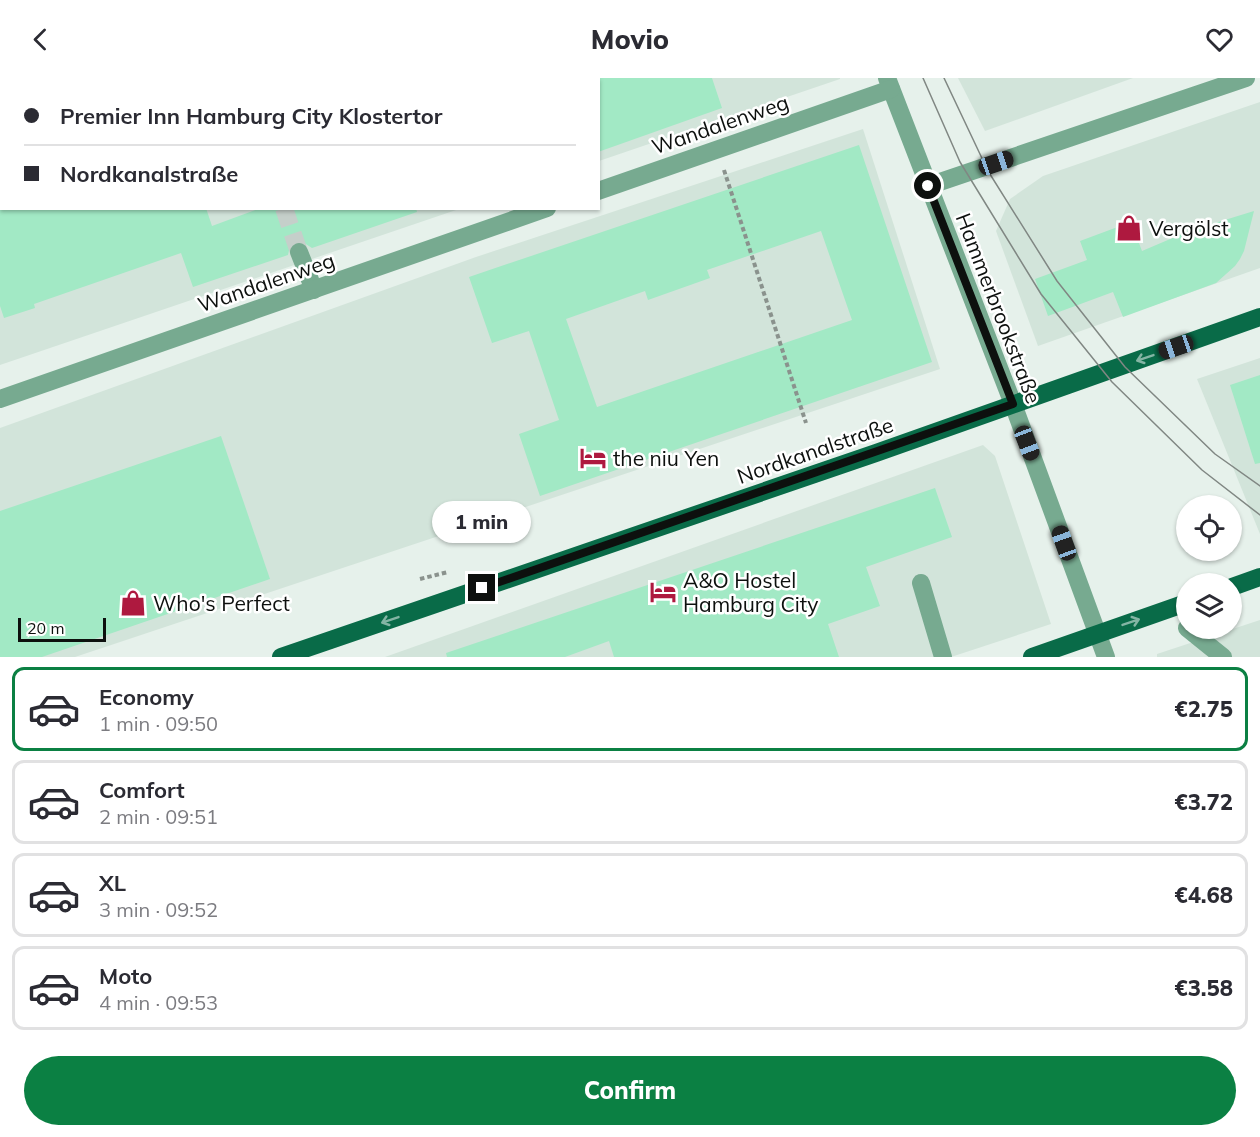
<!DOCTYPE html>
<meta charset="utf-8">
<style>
:root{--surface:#fff;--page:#f7f7f7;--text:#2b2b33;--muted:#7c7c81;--line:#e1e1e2;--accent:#0b8043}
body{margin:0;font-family:Mulish,sans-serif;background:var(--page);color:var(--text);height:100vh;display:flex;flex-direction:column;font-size:22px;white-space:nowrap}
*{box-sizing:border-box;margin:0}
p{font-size:20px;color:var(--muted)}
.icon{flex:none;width:33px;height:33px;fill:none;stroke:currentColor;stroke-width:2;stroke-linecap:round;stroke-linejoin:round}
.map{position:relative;height:579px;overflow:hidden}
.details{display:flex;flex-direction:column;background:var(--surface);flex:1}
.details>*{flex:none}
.top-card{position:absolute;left:0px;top:0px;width:600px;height:132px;box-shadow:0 2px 4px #0004;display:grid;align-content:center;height:132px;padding:0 24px;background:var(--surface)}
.buttons{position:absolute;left:1176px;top:417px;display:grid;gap:12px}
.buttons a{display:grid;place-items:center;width:66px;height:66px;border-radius:50%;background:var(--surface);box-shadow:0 2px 4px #0004;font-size:30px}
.scale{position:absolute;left:18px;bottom:15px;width:88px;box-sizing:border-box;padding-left:6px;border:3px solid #0d100e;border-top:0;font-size:16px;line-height:21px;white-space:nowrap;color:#0d100e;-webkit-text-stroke:4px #fff;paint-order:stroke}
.end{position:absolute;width:27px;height:27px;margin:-14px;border:8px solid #0d100e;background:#fff;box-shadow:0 0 0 3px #fff}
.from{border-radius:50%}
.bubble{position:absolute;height:42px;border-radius:21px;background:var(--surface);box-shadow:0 2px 4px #0004;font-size:20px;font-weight:800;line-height:42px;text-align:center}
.car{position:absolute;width:18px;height:36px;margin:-18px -9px;border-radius:8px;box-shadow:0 0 4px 2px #0007;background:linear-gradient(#222 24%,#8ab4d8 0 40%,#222 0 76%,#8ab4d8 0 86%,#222 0)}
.top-card b{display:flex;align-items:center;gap:21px;height:57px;font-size:22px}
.top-card b+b{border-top:2px solid var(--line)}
.top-card i{width:15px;height:15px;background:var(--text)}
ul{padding:10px 0 0;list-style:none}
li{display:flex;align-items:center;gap:18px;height:84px;margin:0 12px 9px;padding:0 12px;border:3px solid var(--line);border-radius:12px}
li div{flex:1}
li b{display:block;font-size:22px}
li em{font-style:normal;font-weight:800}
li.active{border-color:var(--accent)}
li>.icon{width:54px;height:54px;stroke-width:1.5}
.button{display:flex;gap:12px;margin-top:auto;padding:12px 24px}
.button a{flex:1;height:69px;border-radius:36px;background:var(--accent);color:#fff;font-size:24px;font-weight:800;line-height:69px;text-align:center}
header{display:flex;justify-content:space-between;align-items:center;height:78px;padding:0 24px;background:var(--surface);font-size:27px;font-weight:800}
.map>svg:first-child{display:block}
.built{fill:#d2e4da}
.building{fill:#a2e9c5;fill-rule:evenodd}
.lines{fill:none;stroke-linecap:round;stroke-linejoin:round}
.minor-tunnel{stroke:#c5cfca;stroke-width:18;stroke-dasharray:18 9;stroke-linecap:butt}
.path{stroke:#8a928d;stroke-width:4;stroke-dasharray:4.5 3;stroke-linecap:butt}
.minor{stroke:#77aa90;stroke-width:18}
.major{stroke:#096b48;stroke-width:18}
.tram{stroke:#808783;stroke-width:1.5}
.oneway{stroke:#84b5a4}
.route{stroke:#0d100e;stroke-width:8}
.labels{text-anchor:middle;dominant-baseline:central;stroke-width:5;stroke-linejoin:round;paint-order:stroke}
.street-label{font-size:21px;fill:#0d100e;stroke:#fff}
.poi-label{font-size:21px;fill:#0d100e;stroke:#fff;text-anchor:start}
</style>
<header><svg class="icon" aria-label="back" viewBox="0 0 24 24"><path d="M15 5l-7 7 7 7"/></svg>Movio<svg class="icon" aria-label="heart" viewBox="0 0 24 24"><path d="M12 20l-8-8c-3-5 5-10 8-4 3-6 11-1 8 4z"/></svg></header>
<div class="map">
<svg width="1260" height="579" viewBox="0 0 1260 579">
<rect width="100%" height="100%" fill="#e6f1eb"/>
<g class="built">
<path d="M0,0H840V1L599,83L598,2H2V130L459,131L0,287Z"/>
<path d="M958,0H1133L985,53Z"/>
<path d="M1260,24V190L1038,268L996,153L1010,121L1043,98Z"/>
<path d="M863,51L940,291L75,579H0V350L476,179Z"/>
<path d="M1260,280V456L1197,301Z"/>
<path d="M983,367L995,378L1051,546L951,579H385Z"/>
<path d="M1260,542V579H1157V576Z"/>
</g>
<g class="building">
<path d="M598,0H712L722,30L598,74Z"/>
<path d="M859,67L932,284L540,418L519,356L559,342L529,253L492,265L469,199ZM821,153L852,242L597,329L566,241L645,213L648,222L710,200L707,192Z"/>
<path d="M0,130H206L212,148L261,130H416L417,134L312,170L301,163H295L290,168L288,177L193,209L181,175L34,226L35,230L4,240L0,228Z"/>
<path d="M1254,133L1244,173L1240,181L1235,188L1216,205L1123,239L1113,214L1048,238L1035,201L1087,182L1080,163L1131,144L1142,173L1189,153Z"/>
<path d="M1260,297V385L1255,386L1230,307Z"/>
<path d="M221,358L270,501L42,579H0V433Z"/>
<path d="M935,410L952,459L866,489L880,528L828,546L839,579H614L609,563L565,579H447L446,575Z"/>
</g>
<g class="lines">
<path class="minor-tunnel" d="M284,130L299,174"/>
<g class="path">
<path d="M724,92L806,345"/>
<path d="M420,501L448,494"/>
</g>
<g class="minor">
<path d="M887,0L1013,326L1106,579"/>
<path d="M928,108L1246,0"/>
<path d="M598,113L891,11"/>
<path d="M299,174L314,212"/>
<path d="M0,321L547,130"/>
<path d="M921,505L943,579"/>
<path d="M1187,550L1223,579"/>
</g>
<g class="major">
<path d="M1232,509L1260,499"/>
<path d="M281,579L876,375L1260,239"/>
<path d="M1032,579L1186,525"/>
</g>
<g class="tram">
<path d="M923,0L960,84L1041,216L1112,304L1202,392L1260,437"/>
<path d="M944,0L988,93L1057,203L1125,289L1215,376L1260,408"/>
</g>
</g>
<defs><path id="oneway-shaft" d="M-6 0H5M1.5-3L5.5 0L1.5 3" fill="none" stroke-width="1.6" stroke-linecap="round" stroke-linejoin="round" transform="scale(1.5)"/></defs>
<g class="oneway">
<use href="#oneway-shaft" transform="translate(1145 280) rotate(161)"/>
<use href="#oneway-shaft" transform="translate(390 542) rotate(161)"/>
<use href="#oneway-shaft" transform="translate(1131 544) rotate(-19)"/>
</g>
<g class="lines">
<path class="route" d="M482,510L1013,326L928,108"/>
</g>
<defs>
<g id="shop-bare" transform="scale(2.07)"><path d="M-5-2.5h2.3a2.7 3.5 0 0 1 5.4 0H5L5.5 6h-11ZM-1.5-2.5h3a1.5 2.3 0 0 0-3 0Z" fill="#ae193f" stroke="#fff" stroke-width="2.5" paint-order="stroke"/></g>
<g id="hotel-bare" transform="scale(2.07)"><path d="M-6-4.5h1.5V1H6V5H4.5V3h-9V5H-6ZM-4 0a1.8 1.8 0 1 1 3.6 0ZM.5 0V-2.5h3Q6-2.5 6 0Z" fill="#ae193f" stroke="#fff" stroke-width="2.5" paint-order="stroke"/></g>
</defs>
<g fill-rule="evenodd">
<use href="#shop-bare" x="1129" y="150"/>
<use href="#hotel-bare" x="593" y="380"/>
<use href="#hotel-bare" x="663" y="514"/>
<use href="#shop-bare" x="133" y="525"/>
</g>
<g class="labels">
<g class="street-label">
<text transform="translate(720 46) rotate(-19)">Wandalenweg</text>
<text transform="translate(266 204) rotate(-19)">Wandalenweg</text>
<text transform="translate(999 230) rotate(69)">Hammerbrookstraße</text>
<text transform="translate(815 372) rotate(-19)">Nordkanalstraße</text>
</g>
<g class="poi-label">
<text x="1149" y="150">Vergölst</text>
<text x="613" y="380">the niu Yen</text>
<text x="683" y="502">A&amp;O Hostel<tspan x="683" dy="24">Hamburg City</tspan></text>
<text x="153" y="525">Who's Perfect</text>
</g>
</g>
</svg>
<div class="buttons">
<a><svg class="icon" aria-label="locate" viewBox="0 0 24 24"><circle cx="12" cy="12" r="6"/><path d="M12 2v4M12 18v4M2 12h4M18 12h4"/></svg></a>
<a><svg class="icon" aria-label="layers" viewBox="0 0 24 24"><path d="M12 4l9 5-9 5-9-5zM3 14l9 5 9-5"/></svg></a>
</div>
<div class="scale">20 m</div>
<i class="end from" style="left:928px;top:108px"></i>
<i class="end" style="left:482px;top:510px"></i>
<div class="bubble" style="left:432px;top:423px;width:99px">1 min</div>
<i class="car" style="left:996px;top:85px;rotate:71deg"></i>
<i class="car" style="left:1176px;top:269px;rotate:251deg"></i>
<i class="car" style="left:1027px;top:365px;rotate:159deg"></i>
<i class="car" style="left:1064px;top:465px;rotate:340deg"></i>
<div class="top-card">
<b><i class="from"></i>Premier Inn Hamburg City Klostertor</b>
<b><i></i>Nordkanalstraße</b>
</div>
</div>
<section class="details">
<ul>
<li class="active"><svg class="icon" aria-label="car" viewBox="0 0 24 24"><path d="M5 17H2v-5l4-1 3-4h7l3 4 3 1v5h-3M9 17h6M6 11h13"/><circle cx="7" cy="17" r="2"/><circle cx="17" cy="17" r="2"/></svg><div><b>Economy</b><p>1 min · 09:50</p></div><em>€2.75</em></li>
<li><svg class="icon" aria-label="car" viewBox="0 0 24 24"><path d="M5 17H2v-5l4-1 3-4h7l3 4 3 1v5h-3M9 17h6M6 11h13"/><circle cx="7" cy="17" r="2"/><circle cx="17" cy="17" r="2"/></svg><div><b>Comfort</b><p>2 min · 09:51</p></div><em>€3.72</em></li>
<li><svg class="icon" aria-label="car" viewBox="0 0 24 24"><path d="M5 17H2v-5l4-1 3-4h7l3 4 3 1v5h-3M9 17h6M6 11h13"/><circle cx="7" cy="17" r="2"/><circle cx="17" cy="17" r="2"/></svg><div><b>XL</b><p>3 min · 09:52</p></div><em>€4.68</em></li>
<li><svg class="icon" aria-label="car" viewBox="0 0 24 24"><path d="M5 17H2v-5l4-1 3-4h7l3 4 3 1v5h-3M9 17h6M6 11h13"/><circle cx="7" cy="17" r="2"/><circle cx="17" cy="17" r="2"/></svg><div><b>Moto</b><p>4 min · 09:53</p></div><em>€3.58</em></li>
</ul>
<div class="button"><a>Confirm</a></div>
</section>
